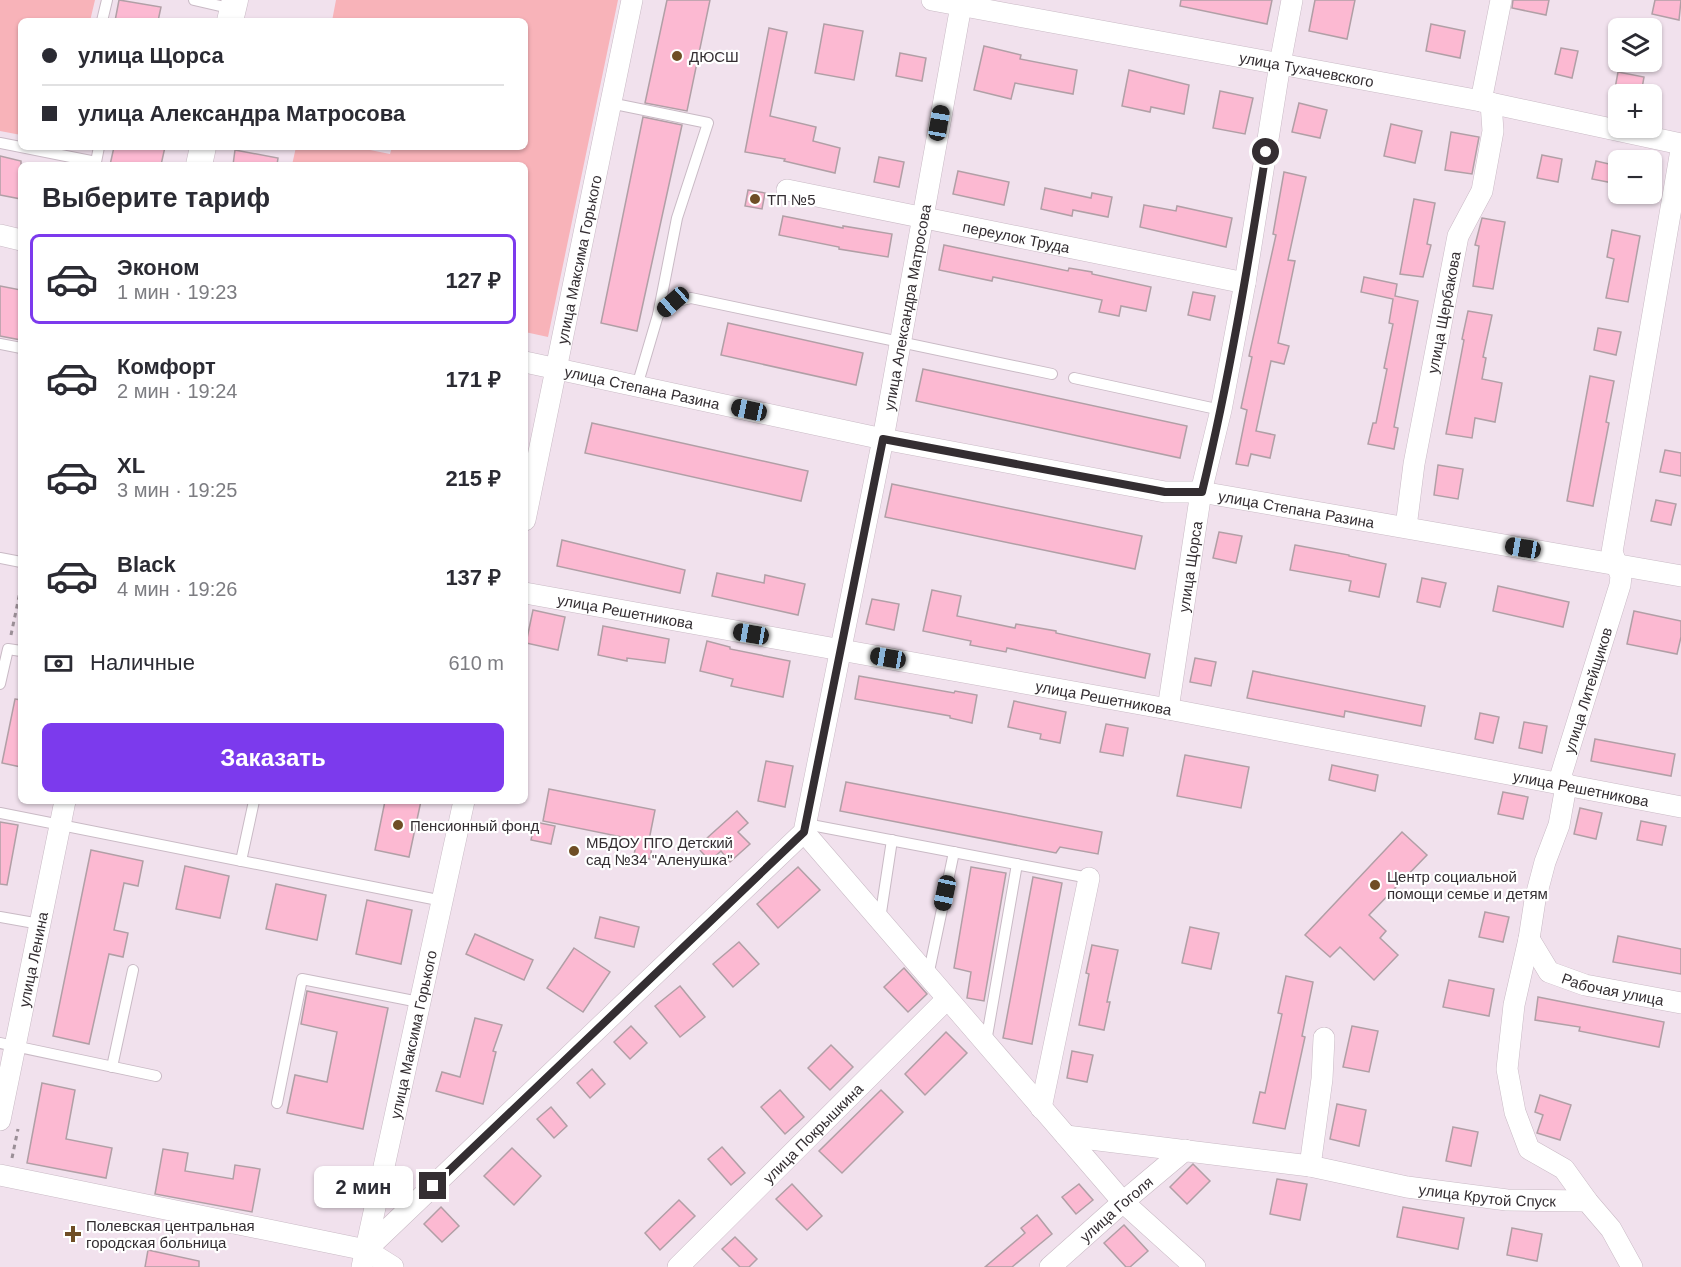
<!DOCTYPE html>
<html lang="ru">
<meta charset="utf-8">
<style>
:root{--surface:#fff;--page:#f7f7f7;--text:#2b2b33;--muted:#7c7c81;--line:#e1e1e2;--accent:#7c3aed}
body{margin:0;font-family:Arial,sans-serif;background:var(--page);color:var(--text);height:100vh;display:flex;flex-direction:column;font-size:22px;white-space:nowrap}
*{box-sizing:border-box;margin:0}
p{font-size:20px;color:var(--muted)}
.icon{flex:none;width:33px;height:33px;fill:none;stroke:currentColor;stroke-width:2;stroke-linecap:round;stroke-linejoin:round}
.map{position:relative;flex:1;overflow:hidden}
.panel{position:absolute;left:18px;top:162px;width:510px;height:642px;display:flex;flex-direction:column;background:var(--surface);border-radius:9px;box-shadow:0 2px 4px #0004}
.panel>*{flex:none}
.hud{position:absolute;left:18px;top:18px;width:510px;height:132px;border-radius:9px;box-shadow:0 2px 4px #0004;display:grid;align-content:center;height:132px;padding:0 24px;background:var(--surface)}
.controls{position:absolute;left:1608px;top:18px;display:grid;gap:12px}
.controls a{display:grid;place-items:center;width:54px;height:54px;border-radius:9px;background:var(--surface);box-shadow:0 2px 4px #0004;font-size:30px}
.end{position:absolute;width:27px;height:27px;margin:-14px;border:8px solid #342e32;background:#fff;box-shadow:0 0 0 3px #fff}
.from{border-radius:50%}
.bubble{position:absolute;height:42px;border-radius:9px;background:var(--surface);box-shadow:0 2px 4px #0004;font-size:20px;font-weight:800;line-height:42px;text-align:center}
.car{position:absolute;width:18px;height:36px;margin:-18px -9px;border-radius:8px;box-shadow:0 0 4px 2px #0007;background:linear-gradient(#222 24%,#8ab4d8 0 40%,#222 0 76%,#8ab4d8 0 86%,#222 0)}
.hud b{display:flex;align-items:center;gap:21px;height:57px;font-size:22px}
.hud b+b{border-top:2px solid var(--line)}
.hud i{width:15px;height:15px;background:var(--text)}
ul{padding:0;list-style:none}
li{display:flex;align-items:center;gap:18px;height:90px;margin:0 12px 9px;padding:0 12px;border:3px solid transparent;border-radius:9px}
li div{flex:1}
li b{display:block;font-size:22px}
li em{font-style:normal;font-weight:800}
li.on{border-color:var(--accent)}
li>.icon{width:54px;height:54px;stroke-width:1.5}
h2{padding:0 24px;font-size:27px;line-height:72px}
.pay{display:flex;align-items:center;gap:15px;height:66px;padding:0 24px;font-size:22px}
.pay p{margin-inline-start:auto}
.action{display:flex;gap:12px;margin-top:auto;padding:12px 24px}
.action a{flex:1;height:69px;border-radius:9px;background:var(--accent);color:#fff;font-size:24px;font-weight:800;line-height:69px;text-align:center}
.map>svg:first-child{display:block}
.green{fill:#f8b3b9}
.building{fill:#fcb9d2;stroke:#b19fa6;stroke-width:1.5}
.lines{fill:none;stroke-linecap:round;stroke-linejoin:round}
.service-casing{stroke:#c9bac5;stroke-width:12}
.minor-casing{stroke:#c9bac5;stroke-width:22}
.tertiary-casing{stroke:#c9bac5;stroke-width:27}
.path{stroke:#9b8f97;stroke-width:3;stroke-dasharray:4.5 4.5;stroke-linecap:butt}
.service{stroke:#fff;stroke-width:10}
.minor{stroke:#fff;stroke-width:21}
.tertiary{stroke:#fff;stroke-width:26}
.route{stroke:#342e32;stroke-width:8}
.poi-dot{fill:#6f4e25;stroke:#fff;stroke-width:2}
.labels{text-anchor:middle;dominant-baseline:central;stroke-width:4.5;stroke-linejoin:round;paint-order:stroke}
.poi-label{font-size:15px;fill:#342e32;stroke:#fff;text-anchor:start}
.street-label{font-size:15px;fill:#342e32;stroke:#fff}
</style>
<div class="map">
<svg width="1681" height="1267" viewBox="0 0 1681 1267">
<rect width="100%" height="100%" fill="#f1e1ed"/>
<g class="green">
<path d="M0,0H95L90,21H21V135L0,131Z"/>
<path d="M336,0H618L548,337L525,332V165H292L296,147H355L390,154L392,147H525V21H332Z"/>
</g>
<g class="building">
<path d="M119,0L161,7L158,21H115Z"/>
<path d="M667,0H710L687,111L645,103Z"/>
<path d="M1181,0H1272L1267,24L1180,6Z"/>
<path d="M1315,0H1355L1347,39L1309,31Z"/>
<path d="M1513,0H1549L1546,15L1512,8Z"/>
<path d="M1655,0H1681L1679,20L1652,14Z"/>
<path d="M824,24L863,31L854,80L815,73Z"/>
<path d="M1431,24L1465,31L1460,58L1426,51Z"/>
<path d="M769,28L787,32L770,116L816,127L813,141L840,148L835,173L784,161L785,159L745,152Z"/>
<path d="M984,46L1021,55L1020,59L1077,70L1073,94L1015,83L1011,99L974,90Z"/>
<path d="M1561,48L1578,51L1572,78L1555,74Z"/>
<path d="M900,53L926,58L922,81L896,76Z"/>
<path d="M1129,70L1189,85L1184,114L1151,107L1150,112L1122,106Z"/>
<path d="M1618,72L1644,77L1641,94H1614Z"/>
<path d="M1220,91L1253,98L1245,134L1213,128Z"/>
<path d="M1299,103L1327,110L1320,138L1292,132Z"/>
<path d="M643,117L682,125L637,331L601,323Z"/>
<path d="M1391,124L1422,131L1415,163L1384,156Z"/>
<path d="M1451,132L1479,137L1472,174L1445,170Z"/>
<path d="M114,147H165L161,165H110Z"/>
<path d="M235,150L278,158L277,165H233Z"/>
<path d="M1542,155L1562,159L1558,182L1537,178Z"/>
<path d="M0,156L21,161V199L0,195Z"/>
<path d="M879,157L904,162L899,187L874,182Z"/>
<path d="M1596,161L1618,166V184L1592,179Z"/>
<path d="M958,171L1009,182L1004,205L953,194Z"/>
<path d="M1284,172L1306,177L1288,260L1295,261L1278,343L1289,346L1284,364L1271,361L1256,431L1275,435L1270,458L1251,454L1248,466L1236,464L1247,410L1241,408L1252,357L1249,356L1276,235L1273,234Z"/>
<path d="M1045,188L1091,198L1092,193L1112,197L1108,217L1073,210L1072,216L1041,209Z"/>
<path d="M748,190L765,193L762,209L745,206Z"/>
<path d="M1414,199L1435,203L1427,244L1431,245L1423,277L1400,274Z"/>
<path d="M1144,205L1176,211L1177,206L1232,218L1226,247L1140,227Z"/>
<path d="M783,216L843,228V226L892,234L888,257L839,249V247L779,235Z"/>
<path d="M1482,218L1505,222L1493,289L1473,286L1479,246L1475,245Z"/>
<path d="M1612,230L1640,236L1628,302L1606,298L1614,259L1607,257Z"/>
<path d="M944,245L1068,271L1069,268L1092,272V274L1151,287L1146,311L1121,306L1119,316L1099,312L1102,300L993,277L992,281L939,270Z"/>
<path d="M1364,277L1397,284L1395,296L1418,301L1394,427L1398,428L1394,449L1368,444L1373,423H1376L1387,369L1384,368L1393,324L1389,323L1393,299L1361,292Z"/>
<path d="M0,286L21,290V340L0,336Z"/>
<path d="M1193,292L1215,296L1210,320L1188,315Z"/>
<path d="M1468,311L1492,315L1483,357L1486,358L1482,379L1502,383L1495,422L1475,418L1472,438L1446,434L1464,340L1462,339Z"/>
<path d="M728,323L863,353L856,385L721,355Z"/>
<path d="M1598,328L1621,332L1616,355L1594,350Z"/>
<path d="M923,369L1187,426L1180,458L916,401Z"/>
<path d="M1590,376L1614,381L1606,422L1609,423L1593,506L1567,501Z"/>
<path d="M592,423L808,471L801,501L585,453Z"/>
<path d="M1665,450L1681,453V476L1660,472Z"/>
<path d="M1438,465L1463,469L1458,499L1434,495Z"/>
<path d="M892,484L1142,536L1135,569L885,517Z"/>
<path d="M1656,500L1676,504L1671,525L1651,521Z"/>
<path d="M1219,532L1242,536L1236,563L1213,558Z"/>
<path d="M562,540L685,570L680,593L557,566Z"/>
<path d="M1295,545L1349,555V556L1386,564L1379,597L1349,591L1351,581L1290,570Z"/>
<path d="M717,573L764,583L765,575L805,584L798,615L712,596Z"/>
<path d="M1422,578L1446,583L1440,607L1417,602Z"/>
<path d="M1498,586L1569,602L1563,627L1493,611Z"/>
<path d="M932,590L961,596L957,616L1015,628L1016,624L1056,631V633L1150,654L1145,678L1007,648L1006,652L970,645L971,641L923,631Z"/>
<path d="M872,599L899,604L894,630L866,624Z"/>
<path d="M533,610L565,617L558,650L526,643Z"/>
<path d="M1634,611L1681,621V637L1677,654L1627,644Z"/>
<path d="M603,626L669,639L665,663L627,658V661L598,655Z"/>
<path d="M707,641L730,647V649L790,661L783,697L731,686L733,679L700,671Z"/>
<path d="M1195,658L1216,662L1211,686L1190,682Z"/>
<path d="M1253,671L1425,706L1421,726L1345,711L1344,717L1247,698Z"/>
<path d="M859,676L954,693L955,691L977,695L972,723L950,718V716L855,699Z"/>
<path d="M15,699L21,700V767L2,763Z"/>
<path d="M1014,701L1066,712L1060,743L1040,739L1041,734L1008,727Z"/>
<path d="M1480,713L1499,717L1493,743L1475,739Z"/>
<path d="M1524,722L1547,726L1542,753L1519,748Z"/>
<path d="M1106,724L1128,728L1123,756L1100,752Z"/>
<path d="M1595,739L1675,754L1671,776L1591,761Z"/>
<path d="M1185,755L1249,767L1241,808L1177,796Z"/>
<path d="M766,761L793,766L785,807L758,801Z"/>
<path d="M1332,765L1378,775L1375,791L1329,780Z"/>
<path d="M846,782L1102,832L1098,854L1060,847L1056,853L840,811Z"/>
<path d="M549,789L655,810L649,840H653L650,859L634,855L637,840L543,821Z"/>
<path d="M1503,792L1528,797L1523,819L1498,814Z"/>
<path d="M385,801H421L409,857L375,850Z"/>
<path d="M1580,808L1602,813L1596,839L1574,834Z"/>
<path d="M737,811L748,823L738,832L750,844L730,862L721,851L710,861L697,847Z"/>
<path d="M1641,821L1666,826L1662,845L1637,840Z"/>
<path d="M0,822L18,825L7,885L0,884Z"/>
<path d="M535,822L555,826L551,844L531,840Z"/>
<path d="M1402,832L1427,855L1369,915L1386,931L1380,938L1398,955L1374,980L1340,947L1330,957L1305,935Z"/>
<path d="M91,850L143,861L138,886L124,883L114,930L128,933L123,957L109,954L89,1044L53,1036Z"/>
<path d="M185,866L229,876L220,918L176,909Z"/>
<path d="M798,867L820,890L778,928L757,904Z"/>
<path d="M971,867L1006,873L984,1001L967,998L971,972L954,968Z"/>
<path d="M1033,877L1062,883L1032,1044L1003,1038Z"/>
<path d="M276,884L326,895L317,940L266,929Z"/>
<path d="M367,900L412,910L401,964L356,954Z"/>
<path d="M1485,912L1509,917L1503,942L1479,937Z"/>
<path d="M600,917L639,927L634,947L595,938Z"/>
<path d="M1190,927L1219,933L1211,969L1182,963Z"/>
<path d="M475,934L533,960L524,980L466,954Z"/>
<path d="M1618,936L1681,949V974L1613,962Z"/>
<path d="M739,942L759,964L733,987L713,964Z"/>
<path d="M1092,945L1118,950L1107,1002H1110L1104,1030L1079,1025L1089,974L1086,973Z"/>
<path d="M574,948L610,972L583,1012L547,988Z"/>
<path d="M904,968L927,994L908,1012L884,987Z"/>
<path d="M1286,976L1313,982L1302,1036L1305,1037L1285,1129L1253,1123L1260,1092L1265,1093L1282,1014L1278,1013Z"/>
<path d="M1449,980L1494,989L1489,1016L1443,1007Z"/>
<path d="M680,986L705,1017L680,1037L655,1006Z"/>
<path d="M307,991L388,1008L363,1129L287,1113L295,1075L327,1082L337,1032L301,1024Z"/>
<path d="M1538,997L1664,1022L1659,1047L1579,1031L1580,1027L1535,1020Z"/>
<path d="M475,1018L502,1025L493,1051L496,1052L483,1104L436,1091L442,1072L460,1077Z"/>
<path d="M631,1026L647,1043L630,1059L614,1042Z"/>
<path d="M1352,1026L1378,1031L1369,1072L1343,1067Z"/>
<path d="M946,1032L967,1053L925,1095L905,1074Z"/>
<path d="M831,1045L853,1067L830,1090L808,1068Z"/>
<path d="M1072,1051L1093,1055L1087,1082L1067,1078Z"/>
<path d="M592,1069L605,1084L590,1098L577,1083Z"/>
<path d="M42,1083L75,1090L66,1139L112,1148L106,1178L27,1163Z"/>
<path d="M780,1090L804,1117L785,1134L761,1107Z"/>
<path d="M881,1090L903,1112L842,1173L819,1151Z"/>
<path d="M1540,1095L1571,1105L1560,1140L1537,1133L1543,1115L1535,1112Z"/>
<path d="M1337,1104L1366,1110L1359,1146L1330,1139Z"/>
<path d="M551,1107L567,1126L554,1138L537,1119Z"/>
<path d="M1453,1127L1478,1132L1471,1166L1446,1161Z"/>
<path d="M722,1147L745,1173L731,1185L708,1159Z"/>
<path d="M512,1148L541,1176L514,1205L484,1176Z"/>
<path d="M163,1149L188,1153L185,1171L233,1179L235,1165L260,1169L252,1212L155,1194Z"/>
<path d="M1193,1164L1210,1181L1187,1204L1170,1187Z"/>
<path d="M1277,1179L1307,1184L1300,1220L1270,1214Z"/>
<path d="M792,1184L822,1216L807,1230L776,1199Z"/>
<path d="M1079,1184L1093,1200L1076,1214L1062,1197Z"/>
<path d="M679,1200L695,1216L660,1250L645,1233Z"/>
<path d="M441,1207L459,1226L442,1242L424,1224Z"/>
<path d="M1403,1207L1464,1218L1458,1249L1397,1237Z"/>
<path d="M1037,1215L1052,1234L1012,1267H985L1025,1233L1021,1228Z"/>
<path d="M1124,1225L1148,1251L1130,1267H1126L1104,1243Z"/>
<path d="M1512,1228L1542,1234L1537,1261L1507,1255Z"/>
<path d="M735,1237L757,1259L749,1267H740L722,1249Z"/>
<path d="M148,1250L199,1261V1267H145Z"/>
</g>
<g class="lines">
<g class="service-casing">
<g id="service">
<path d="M194,0L233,9"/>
<path d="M102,21L107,0"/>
<path d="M610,103L708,123L677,218L658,315L637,386"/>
<path d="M0,143L96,162L99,147"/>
<path d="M658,315L673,302L691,298L1052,374"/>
<path d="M0,344L21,348"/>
<path d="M1074,378L1221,410"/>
<path d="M0,558L21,562"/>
<path d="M0,684L8,649L21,651"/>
<path d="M0,813L443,901"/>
<path d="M806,824L1089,878"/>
<path d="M241,861L254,801"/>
<path d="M0,917L40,924"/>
<path d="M880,919L892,840"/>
<path d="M928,976L954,852"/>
<path d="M986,1042L1017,864"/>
<path d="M0,1043L156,1076"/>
<path d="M112,1067L133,970"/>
<path d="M277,1103L302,979L419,1002"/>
</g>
</g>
<g class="minor-casing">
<g id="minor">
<path id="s1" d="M932,0L1481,101L1681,144"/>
<path d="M1481,101L1501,0"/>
<path id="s2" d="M787,190L1245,283"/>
<path d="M0,235L21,240"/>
<path id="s3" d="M525,362L883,439L1165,492H1201L1681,576"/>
<path id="s4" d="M525,520L632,0"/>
<path id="s5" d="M1406,527L1414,464L1458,236L1482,191L1493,131L1491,103"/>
<path id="s6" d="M525,593L1168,709L1681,807"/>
<path id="s7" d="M1168,709L1201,492L1221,410L1245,283L1280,64L1292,0"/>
<path d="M804,832L1123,1202L1195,1267"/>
<path id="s8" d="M1529,939L1549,972L1585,985L1681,1003"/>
<path d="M1041,1108L1089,878"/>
<path id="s9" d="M0,1120L65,801"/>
<path id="s10" d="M1066,1136L1310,1166L1407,1187L1507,1200L1587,1201L1611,1229L1632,1267"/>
<path d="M1310,1166L1322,1079L1324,1038"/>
<path d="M0,1175L366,1250L393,1267"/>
<path id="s11" d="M1587,1201L1564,1169L1529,1149L1515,1112L1507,1069L1514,1005L1529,939L1535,900L1545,862L1559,825L1566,786L1561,775L1620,585L1621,576L1612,552L1681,150"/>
<path id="s12" d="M366,1250L804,832L883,439L962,0"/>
<path id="s13" d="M362,1267L464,801"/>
<path id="s14" d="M678,1267L947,999"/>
<path id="s15" d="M1050,1267L1123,1202L1185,1150"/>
</g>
</g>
<g class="tertiary-casing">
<g id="tertiary">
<path d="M230,21L235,0"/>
<path d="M199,165L203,147"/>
</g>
</g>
<g class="path">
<path d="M11,635L21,587"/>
<path d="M12,1158L18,1129"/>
</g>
<use href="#service" class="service"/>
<use href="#minor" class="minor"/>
<use href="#tertiary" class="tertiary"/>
</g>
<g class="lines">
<path class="route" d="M433,1186L804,832L883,439L1165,492H1202C1229,380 1248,266 1266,152"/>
</g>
<g class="poi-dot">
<circle cx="677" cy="56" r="6"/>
<circle cx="755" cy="199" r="6"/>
<circle cx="398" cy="825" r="6"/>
<circle cx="574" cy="851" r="6"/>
<circle cx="1375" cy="885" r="6"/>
<path d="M70 1225h6v6h6v6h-6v6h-6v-6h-6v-6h6z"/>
</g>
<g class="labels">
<g class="poi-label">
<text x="689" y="56">ДЮСШ</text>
<text x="767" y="199">ТП №5</text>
<text x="410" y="825">Пенсионный фонд</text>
<text x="586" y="842">МБДОУ ПГО Детский<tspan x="586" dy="17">сад №34 "Аленушка"</tspan></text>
<text x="1387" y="876">Центр социальной<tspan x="1387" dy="17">помощи семье и детям</tspan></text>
<text x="86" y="1225">Полевская центральная<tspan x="86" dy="17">городская больница</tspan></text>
</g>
<g class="street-label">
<text stroke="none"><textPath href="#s1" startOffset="381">улица Тухачевского</textPath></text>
<text stroke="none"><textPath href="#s2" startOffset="234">переулок Труда</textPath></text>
<text stroke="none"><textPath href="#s4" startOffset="266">улица Максима Горького</textPath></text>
<text stroke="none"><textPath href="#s12" startOffset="1140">улица Александра Матросова</textPath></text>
<text stroke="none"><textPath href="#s5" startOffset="218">улица Щербакова</textPath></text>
<text stroke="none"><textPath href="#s3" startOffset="120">улица Степана Разина</textPath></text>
<text stroke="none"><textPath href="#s3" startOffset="786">улица Степана Разина</textPath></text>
<text stroke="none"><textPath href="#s7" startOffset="144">улица Щорса</textPath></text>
<text stroke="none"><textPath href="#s6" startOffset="102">улица Решетникова</textPath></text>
<text stroke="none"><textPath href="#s11" startOffset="554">улица Литейщиков</textPath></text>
<text stroke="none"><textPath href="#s6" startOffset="588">улица Решетникова</textPath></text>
<text stroke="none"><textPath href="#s6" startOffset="1074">улица Решетникова</textPath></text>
<text stroke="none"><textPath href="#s9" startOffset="164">улица Ленина</textPath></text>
<text stroke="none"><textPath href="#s8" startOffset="105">Рабочая улица</textPath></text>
<text stroke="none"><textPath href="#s13" startOffset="238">улица Максима Горького</textPath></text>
<text stroke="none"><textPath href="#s14" startOffset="190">улица Покрышкина</textPath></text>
<text stroke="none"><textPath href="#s10" startOffset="426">улица Крутой Спуск</textPath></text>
<text stroke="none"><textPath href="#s15" startOffset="88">улица Гоголя</textPath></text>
</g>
</g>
</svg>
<div class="controls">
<a><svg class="icon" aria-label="layers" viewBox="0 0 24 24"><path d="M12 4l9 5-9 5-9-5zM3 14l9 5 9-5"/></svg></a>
<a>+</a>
<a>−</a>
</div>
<i class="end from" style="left:1266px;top:152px"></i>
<i class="end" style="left:433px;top:1186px"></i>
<div class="bubble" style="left:314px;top:1166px;width:99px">2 мин</div>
<i class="car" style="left:939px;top:123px;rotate:10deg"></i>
<i class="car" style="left:673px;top:302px;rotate:229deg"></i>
<i class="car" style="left:749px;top:410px;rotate:282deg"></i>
<i class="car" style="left:1523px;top:548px;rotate:280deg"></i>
<i class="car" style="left:751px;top:634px;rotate:280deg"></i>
<i class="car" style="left:888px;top:658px;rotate:280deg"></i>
<i class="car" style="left:945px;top:893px;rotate:192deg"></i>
<div class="hud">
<b><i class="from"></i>улица Щорса</b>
<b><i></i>улица Александра Матросова</b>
</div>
<section class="panel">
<h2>Выберите тариф</h2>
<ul>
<li class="on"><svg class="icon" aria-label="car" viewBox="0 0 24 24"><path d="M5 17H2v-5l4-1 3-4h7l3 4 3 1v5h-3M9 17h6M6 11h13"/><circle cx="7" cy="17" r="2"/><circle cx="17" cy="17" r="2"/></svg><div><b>Эконом</b><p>1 мин · 19:23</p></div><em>127 ₽</em></li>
<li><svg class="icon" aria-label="car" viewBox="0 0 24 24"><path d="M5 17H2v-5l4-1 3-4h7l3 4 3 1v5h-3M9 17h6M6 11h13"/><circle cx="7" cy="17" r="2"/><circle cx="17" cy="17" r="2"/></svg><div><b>Комфорт</b><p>2 мин · 19:24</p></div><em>171 ₽</em></li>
<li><svg class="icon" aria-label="car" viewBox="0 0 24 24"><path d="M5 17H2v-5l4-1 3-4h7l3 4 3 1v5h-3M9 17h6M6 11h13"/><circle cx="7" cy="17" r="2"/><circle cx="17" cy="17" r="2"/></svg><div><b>XL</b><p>3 мин · 19:25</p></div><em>215 ₽</em></li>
<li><svg class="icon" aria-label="car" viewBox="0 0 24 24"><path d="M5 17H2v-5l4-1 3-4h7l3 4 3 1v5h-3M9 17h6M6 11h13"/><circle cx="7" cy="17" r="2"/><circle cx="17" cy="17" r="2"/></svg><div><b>Black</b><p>4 мин · 19:26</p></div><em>137 ₽</em></li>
</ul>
<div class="pay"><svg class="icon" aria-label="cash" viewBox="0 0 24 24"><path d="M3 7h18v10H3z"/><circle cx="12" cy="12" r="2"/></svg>Наличные<p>610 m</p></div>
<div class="action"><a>Заказать</a></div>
</section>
</div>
